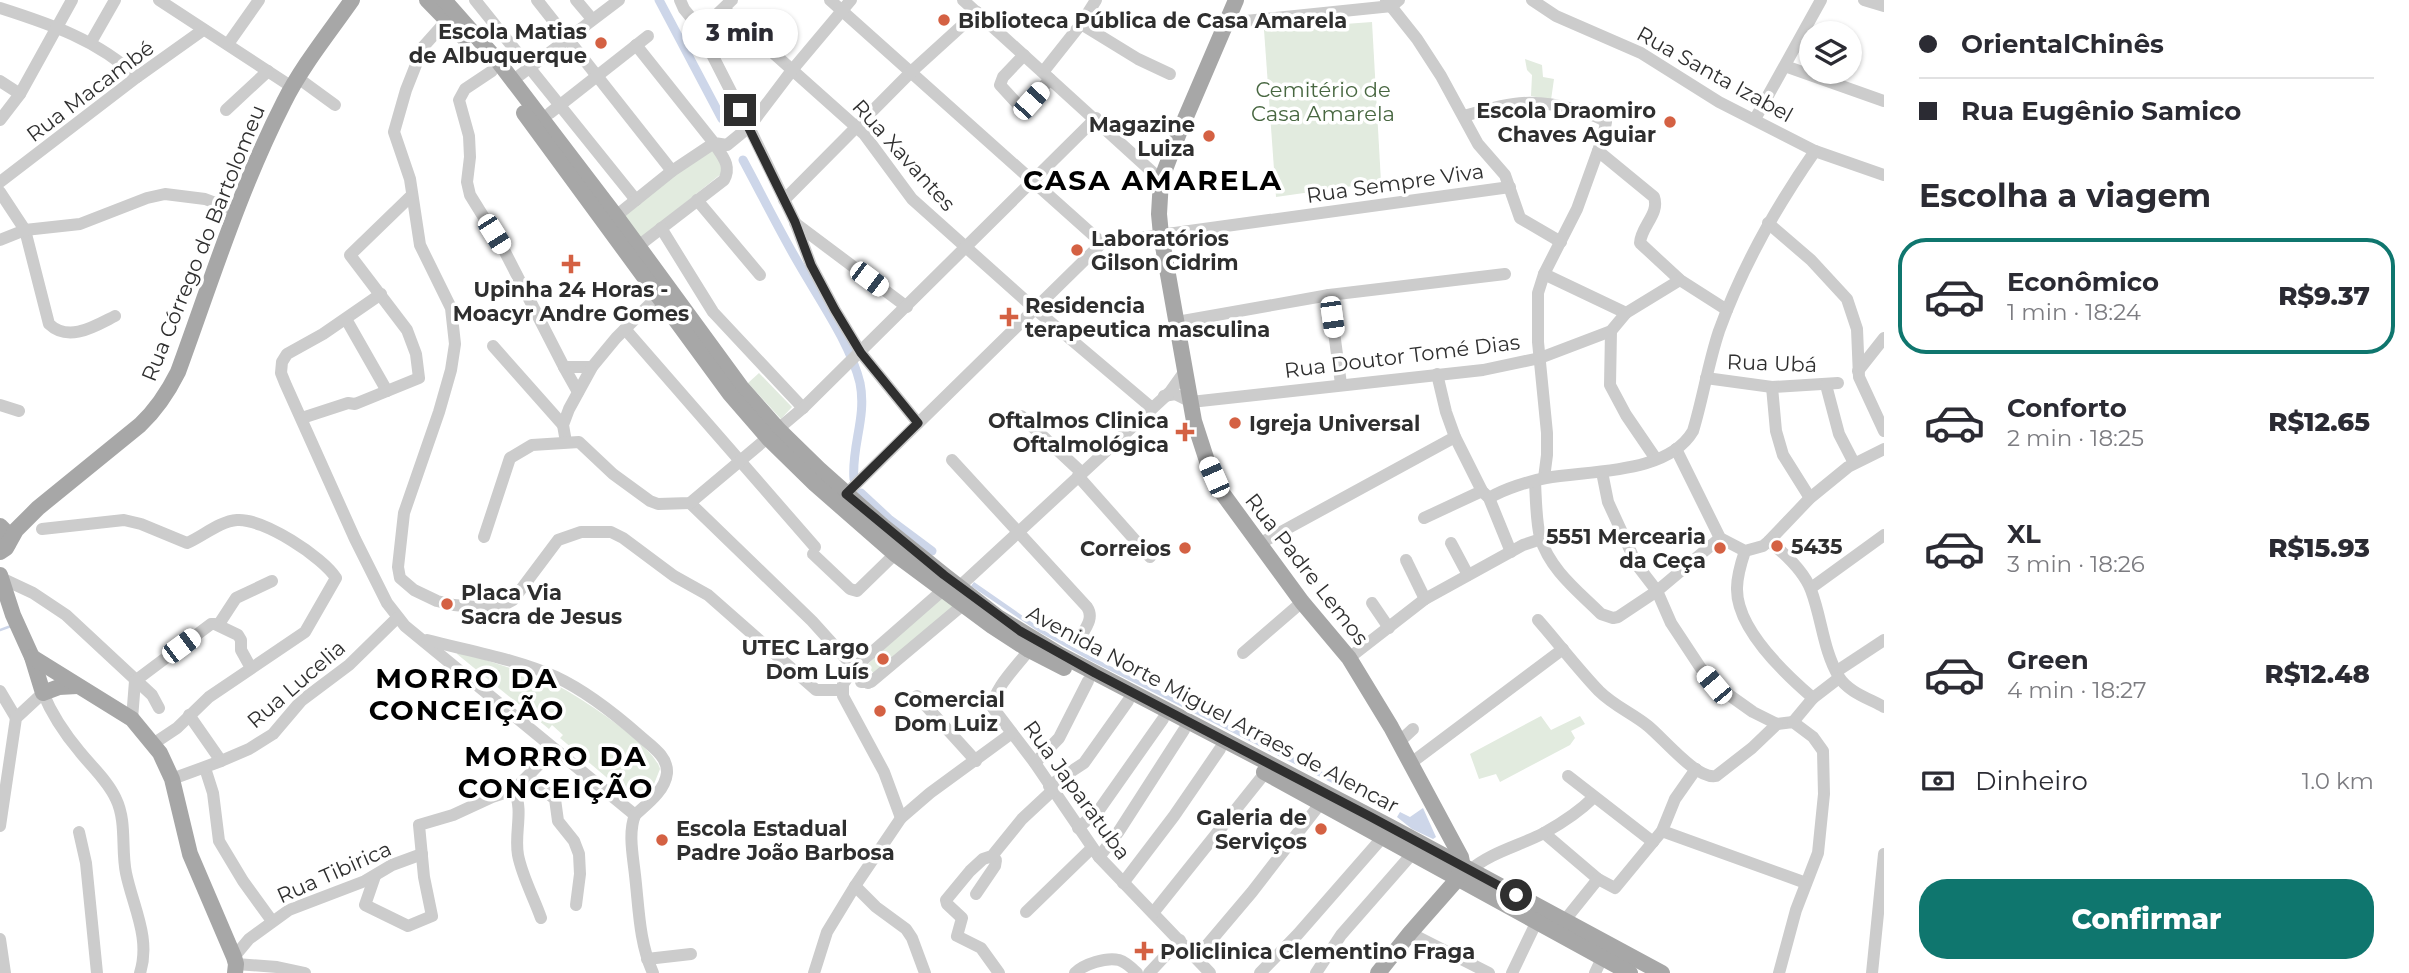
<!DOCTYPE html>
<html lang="pt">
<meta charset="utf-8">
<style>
:root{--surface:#fff;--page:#f7f7f7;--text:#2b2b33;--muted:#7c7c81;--line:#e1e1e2;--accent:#0f766e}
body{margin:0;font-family:Montserrat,sans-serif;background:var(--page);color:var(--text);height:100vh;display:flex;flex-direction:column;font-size:26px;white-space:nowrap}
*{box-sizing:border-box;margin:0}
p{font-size:23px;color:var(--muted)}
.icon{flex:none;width:38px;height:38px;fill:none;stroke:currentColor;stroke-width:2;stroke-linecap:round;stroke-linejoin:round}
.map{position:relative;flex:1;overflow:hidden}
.details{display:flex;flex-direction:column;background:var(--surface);width:525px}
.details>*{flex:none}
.guide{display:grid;align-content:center;height:154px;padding:0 35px;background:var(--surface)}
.controls{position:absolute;left:1799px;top:21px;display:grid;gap:14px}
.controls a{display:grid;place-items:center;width:63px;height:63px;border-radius:50%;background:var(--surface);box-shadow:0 2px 5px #0004;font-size:35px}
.end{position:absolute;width:32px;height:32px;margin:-16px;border:9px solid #2f2f2f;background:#fff;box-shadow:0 0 0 4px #fff}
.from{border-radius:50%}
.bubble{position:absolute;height:49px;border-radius:24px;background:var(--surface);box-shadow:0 2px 5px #0004;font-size:23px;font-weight:800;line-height:49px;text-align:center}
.car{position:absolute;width:21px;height:42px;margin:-21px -10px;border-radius:9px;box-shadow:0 0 5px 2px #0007;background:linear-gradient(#fff 24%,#345 0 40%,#fff 0 76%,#345 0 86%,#fff 0)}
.guide b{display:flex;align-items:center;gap:24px;height:66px;font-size:26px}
.guide b+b{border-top:2px solid var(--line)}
.guide i{width:18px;height:18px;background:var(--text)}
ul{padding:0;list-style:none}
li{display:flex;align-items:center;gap:21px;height:116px;margin:0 14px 10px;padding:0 21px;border:4px solid transparent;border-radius:28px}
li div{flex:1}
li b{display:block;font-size:26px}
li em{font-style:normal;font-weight:800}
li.on{border-color:var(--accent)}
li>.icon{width:63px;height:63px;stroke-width:1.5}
h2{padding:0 35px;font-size:32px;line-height:84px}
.pay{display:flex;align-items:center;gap:18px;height:77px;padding:0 35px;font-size:26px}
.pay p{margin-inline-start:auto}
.primary-button{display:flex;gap:14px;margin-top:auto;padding:14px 35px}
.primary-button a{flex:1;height:80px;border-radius:28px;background:var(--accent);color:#fff;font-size:28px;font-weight:800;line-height:80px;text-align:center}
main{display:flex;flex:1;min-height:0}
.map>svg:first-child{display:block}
.green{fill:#e2ebdf}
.water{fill:#cdd6e9}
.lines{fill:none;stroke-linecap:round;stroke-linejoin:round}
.stream{stroke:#cdd6e9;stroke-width:2.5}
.canal{stroke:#cdd6e9;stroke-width:9}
.minor{stroke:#ccc;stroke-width:12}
.major{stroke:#a7a7a7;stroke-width:16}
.route{stroke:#2f2f2f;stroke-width:9}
.poi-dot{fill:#d46143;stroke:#fff;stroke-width:2.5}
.labels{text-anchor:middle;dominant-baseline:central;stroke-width:7;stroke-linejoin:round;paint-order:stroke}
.poi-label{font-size:21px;font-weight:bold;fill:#2f2f2f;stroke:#fff;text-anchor:start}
.street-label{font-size:21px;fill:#2f2f2f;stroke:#fff}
.park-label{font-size:21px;fill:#486741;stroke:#fff}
.district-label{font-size:28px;font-weight:bold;letter-spacing:2px;fill:#000;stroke:#fff}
</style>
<main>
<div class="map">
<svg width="1884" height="973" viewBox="0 0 1884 973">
<rect width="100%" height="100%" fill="#fff"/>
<g class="green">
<path d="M1372,22L1381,182L1276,197L1264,30Z"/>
<path d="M1525,59L1542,65L1543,77L1554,79L1551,100L1531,96L1532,75L1527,70Z"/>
<path d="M708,149L713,151L723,167L721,174L640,239L623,216Z"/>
<path d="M759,373L792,407L781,419L748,383Z"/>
<path d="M944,594L956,604L874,674L867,665Z"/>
<path d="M459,650C490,663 525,671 556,685C579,696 655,746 660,769L654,784L640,799L631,798L560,738L563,735L552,725L549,729L457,654Z"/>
<path d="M1541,716L1551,730L1580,716L1585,724L1571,731L1575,738L1570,745L1500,782L1496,774L1479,779L1470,754Z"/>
</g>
<g class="water">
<path d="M974,582L1043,630L1078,650L1353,787L1346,790L1089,660L1039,632L971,586Z"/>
<path d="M1423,808L1436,837L1433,839L1412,829L1397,817L1400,812L1410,817Z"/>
</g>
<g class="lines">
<path class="stream" d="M0,630L11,626"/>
<g class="canal">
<path d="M659,0L722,119"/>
<path d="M743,160C762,195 779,230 799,264C819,299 851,345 860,383C867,417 851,447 854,479"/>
<path d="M861,493L889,519L932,551"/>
</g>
<g class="minor">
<path d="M159,0L292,87"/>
<path d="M475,0L636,200"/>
<path d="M537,0L672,171"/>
<path d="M576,0L592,19"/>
<path d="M680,0L684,9L697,25L749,127L795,222L811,265L835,310L861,353L918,423"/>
<path d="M830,0L1102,243"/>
<path d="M963,0L1161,180"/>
<path d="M1386,0L1417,39L1441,76L1478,144L1505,175L1520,218L1561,242"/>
<path d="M1532,0L1556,16L1641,53L1719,102L1815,151L1884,175"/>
<path d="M1864,0L1884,6"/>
<path d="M0,8C50,24 98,40 137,77"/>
<path d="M724,9L864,134L912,199L1035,309L1152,408"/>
<path d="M448,19L423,47L406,90L394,132L410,179L420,245L451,308L455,344L451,370L439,412L404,513L398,567L400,578L414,590L437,601L454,605L496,609L513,600L558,540L581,532H611L623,538L674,576L708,595L816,690H842"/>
<path d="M1226,23L1392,6L1399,0"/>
<path d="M1081,24L1138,59L1170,74"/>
<path d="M697,25L713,18L732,0"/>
<path d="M91,42L115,0"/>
<path d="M228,44L259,0"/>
<path d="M636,45L714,143L727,145L749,127L793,69L851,0"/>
<path d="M1024,55L1003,77L1000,85L1022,109L1025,108L1050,79"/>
<path d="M1785,66L1884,101"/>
<path d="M492,71L465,89L459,100L469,136L470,157L467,182L470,195L504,250L564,367H592"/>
<path d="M1043,72L1081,24L1096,0"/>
<path d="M520,75L619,0"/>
<path d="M298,78L335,105"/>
<path d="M0,81L20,94"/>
<path d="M226,110L268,71"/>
<path d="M550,113L648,36"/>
<path d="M1464,116C1509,103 1530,97 1576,110C1586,113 1598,116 1606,122L1603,137L1577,209L1544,274L1538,293V342L1547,433V455L1544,478"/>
<path d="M1755,119L1821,0"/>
<path d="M0,120L20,94L72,0"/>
<path d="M1598,151L1654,197C1660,214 1641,226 1640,243L1680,280L1727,310"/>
<path d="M0,182L137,77L203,30"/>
<path d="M0,192L25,230L49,324C69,343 95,326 115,316"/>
<path d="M697,200L760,275"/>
<path d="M784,200L911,72L977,12"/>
<path d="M616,216L672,171L714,143C722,156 732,165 724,180L637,247"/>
<path d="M795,223L907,307"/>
<path d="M1768,223L1811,260L1847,299L1857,329L1859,377L1884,431"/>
<path d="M661,228L713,312L803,408"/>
<path d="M0,240L25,230L80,224L147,198L165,194L205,199L237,211"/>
<path d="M1544,274L1626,313"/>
<path d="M381,294L323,334L287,354L282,362L281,373L285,383L355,539L387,603L405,626L635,815"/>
<path d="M1329,295L1341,384"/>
<path d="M346,319L387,391"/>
<path d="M1177,322L1329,295L1505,274"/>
<path d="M625,329L815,547"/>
<path d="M1611,331L1610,385L1626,415L1656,459"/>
<path d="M493,346L563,425"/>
<path d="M564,367L578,392"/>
<path d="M1858,371L1884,338"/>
<path d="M1437,374L1446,412L1455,437L1482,491L1489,498L1511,552"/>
<path d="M1706,378L1772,387L1838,383"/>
<path d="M1826,385L1839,434L1854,463"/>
<path d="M1772,387L1776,431L1783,455L1810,498"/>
<path d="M1164,396L1175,394L1191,402L1483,370L1540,358L1611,331L1626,313L1680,280"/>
<path d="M0,405L19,411"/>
<path d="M1021,416L1081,472"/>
<path d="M302,418L348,403L355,404L419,378L416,354L407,330L350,255L412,195"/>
<path d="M566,442L563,425L569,409L592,367L616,338L657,297"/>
<path d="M1676,449L1720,538L1745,551L1763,546L1769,541C1784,553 1804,572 1811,590C1822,619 1823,650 1839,677C1848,692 1870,699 1884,707"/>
<path d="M952,460L1087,607C1095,619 1084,630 1078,641"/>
<path d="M1602,472L1608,502L1637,565L1657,591L1671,623L1702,670L1715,685L1753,712L1777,724L1793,722L1813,737L1823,751L1824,794L1818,853L1796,910L1779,973"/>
<path d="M1078,476L1150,557"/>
<path d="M1535,482C1536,500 1536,520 1540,537C1550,570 1578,591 1601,614L1613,618L1618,617L1657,591L1720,538"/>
<path d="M847,493L1102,243L1510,187"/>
<path d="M1489,498C1504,489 1529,481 1546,478C1590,470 1667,475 1693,431C1703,398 1708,364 1719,331C1742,267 1776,207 1815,151"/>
<path d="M690,503L812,621L868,683"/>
<path d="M1424,518L1482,491"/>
<path d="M42,529L124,520L141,524L187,543C203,536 220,521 237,520C263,518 323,557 336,578L305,632L209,697L177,728L153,744"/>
<path d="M484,537L510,458L532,445L579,442L613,474L650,501L658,504L690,503L803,408L1096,118"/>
<path d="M1769,541L1810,498L1848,467L1884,449"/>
<path d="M1451,543L1468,575"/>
<path d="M1259,544L1455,437"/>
<path d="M1745,551C1741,563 1737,576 1737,588C1736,628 1785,674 1813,698"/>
<path d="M813,554L850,589L857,591L895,554"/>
<path d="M1406,560L1425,599"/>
<path d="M1,578L33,593L66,615L152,695L159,708"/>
<path d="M959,587L1170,392L1185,371"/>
<path d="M1811,588L1884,535"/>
<path d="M1372,603L1389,628"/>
<path d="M1538,620C1559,644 1578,669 1599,691C1614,706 1632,713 1648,726C1663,738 1697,780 1716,776L1752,748L1777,724"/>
<path d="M219,624L236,598L272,581"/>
<path d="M427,640C469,651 516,659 556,677C586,691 615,714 640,736C651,746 668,756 667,773C665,791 647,804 635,815"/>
<path d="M1029,650C1019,664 991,691 993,708L1035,763L1099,857L1210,973"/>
<path d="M1243,653L1302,602"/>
<path d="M1349,658L1425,599L1523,545L1541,539"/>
<path d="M1837,671L1884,640"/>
<path d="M135,681L211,624H215L238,635L241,640V650L251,668"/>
<path d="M861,682H871L970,599"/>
<path d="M0,691L16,718"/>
<path d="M917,696L976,761"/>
<path d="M189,715L221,761"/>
<path d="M132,719L135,681"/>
<path d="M1793,722L1813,698L1839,678"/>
<path d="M1399,742L1413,729"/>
<path d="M1035,763L1059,738L1088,681"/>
<path d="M1411,763L1563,649"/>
<path d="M205,768L213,793L219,841L243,881L272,921"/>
<path d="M1568,776L1653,842"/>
<path d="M528,777L555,799L558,821L574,841L579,854L580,874L576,905"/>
<path d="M172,779L221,761L249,749L273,734L301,701L349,665L397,618"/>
<path d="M1049,786L1084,763L1128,701"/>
<path d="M514,790C524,811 514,833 518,855C522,876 534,898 541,918"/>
<path d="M635,815C628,833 633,856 635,875C639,909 639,942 653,973"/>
<path d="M901,818L884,772L843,696V684L854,668L943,590"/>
<path d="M0,826L16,718L43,693C52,715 64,733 80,752C92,767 108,781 116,799C127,822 121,849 126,873C133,907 151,938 140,973"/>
<path d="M1078,828L1099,810L1163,719"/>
<path d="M1662,831L1806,883"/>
<path d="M79,832L86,863L97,973"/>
<path d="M1544,833L1598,879L1615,888L1662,831L1675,799L1696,769"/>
<path d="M1099,857L1119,831L1184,730"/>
<path d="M1469,871C1491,852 1519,846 1544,833C1562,823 1580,811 1594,797"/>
<path d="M375,876L365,905L408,926L432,916L424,877L419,825L453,815L492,797L514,790L554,749"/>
<path d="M1123,883L1174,816L1220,749"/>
<path d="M855,886L876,907L906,929L912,938L925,973"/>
<path d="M976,894L995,866L996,860L992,856"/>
<path d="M1026,912L1092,848"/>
<path d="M1153,913L1265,773"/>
<path d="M1565,920L1598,879"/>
<path d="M1410,933L1489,973"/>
<path d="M0,939L5,973"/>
<path d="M234,957L249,939L289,910L365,881L392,865L422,854"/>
<path d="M1197,957L1252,892L1320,804"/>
<path d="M647,959L691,954"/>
<path d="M236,964L277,967L305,973"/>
<path d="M814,973L827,932L855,886L901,818L930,793L1012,733"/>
<path d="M999,973L981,948L957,936L962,918L947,904L946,900L970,871L983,859L992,856L1022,819L1052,791"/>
<path d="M1075,973C1084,964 1106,957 1119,960C1126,962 1132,968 1137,973"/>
<path d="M1149,973L1180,940"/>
<path d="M1260,973L1298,934L1382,838"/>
<path d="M1316,973L1341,935L1412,854"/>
<path d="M1512,973L1536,923"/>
<path d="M1595,973L1602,958"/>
<path d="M1872,973L1884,854"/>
</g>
<g class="major">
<path d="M427,0L464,38"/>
<path d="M444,0L497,60L616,216L741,387L779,430L819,469L883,526L944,575L998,617L1059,654L1389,826L1662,973"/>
<path d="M1236,0L1179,133L1161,180L1159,214L1161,235L1194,421L1208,464L1220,490L1302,602L1349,658L1391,727L1461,857L1463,867"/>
<path d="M524,113L730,394L769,439L815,484L895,554L992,626L1029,650L1064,668"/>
<path d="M0,526L8,534V544"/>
<path d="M0,552L6,548L16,530L38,508L140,425C156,410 168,392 178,372C211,282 240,188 284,102C302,66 329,33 352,0"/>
<path d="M0,575L13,615L32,657L43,693L59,687L77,686"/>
<path d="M32,657L132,719L160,753L172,779L190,854L234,957L236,964L235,973"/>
<path d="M1264,772L1630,973"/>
<path d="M1378,973L1410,933L1454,883L1462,869"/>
</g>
</g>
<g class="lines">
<path class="route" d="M740,110L795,222L811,265L835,310L861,353L918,423L846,494L944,575L1020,631L1095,673L1371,817L1516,895"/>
</g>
<g class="poi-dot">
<circle cx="944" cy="20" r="7"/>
<circle cx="601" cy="43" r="7"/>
<circle cx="1670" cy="122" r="7"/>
<circle cx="1209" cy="136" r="7"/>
<circle cx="1077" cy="250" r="7"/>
<path d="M567.5 253.5h7v7h7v7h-7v7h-7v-7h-7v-7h7z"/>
<path d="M1005.5 306.5h7v7h7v7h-7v7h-7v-7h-7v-7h7z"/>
<circle cx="1235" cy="423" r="7"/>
<path d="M1181.5 421.5h7v7h7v7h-7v7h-7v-7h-7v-7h7z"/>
<circle cx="1777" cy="546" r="7"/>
<circle cx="1185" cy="548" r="7"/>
<circle cx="1720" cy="548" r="7"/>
<circle cx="447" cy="604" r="7"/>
<circle cx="883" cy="659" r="7"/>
<circle cx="880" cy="711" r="7"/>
<circle cx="1321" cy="829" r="7"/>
<circle cx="662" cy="840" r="7"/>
<path d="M1140.5 940.5h7v7h7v7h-7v7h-7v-7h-7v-7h7z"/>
</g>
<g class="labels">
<g class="poi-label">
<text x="958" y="20">Biblioteca Pública de Casa Amarela</text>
<text x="587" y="31" text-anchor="end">Escola Matias<tspan x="587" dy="24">de Albuquerque</tspan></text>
<text x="1656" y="110" text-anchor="end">Escola Draomiro<tspan x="1656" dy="24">Chaves Aguiar</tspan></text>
<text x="1195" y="124" text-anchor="end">Magazine<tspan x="1195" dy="24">Luiza</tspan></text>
<text x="1091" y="238">Laboratórios<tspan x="1091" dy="24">Gilson Cidrim</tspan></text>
<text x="571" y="289" text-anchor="middle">Upinha 24 Horas -<tspan x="571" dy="24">Moacyr Andre Gomes</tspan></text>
<text x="1025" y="305">Residencia<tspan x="1025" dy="24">terapeutica masculina</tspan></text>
<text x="1169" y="420" text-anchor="end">Oftalmos Clinica<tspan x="1169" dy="24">Oftalmológica</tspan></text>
<text x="1249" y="423">Igreja Universal</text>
<text x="1706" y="536" text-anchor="end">5551 Mercearia<tspan x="1706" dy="24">da Ceça</tspan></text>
<text x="1791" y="546">5435</text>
<text x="1171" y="548" text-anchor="end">Correios</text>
<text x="461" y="592">Placa Via<tspan x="461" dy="24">Sacra de Jesus</tspan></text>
<text x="869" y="647" text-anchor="end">UTEC Largo<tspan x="869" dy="24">Dom Luís</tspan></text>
<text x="894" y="699">Comercial<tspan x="894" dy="24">Dom Luiz</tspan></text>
<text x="1307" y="817" text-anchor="end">Galeria de<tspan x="1307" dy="24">Serviços</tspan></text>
<text x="676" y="828">Escola Estadual<tspan x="676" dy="24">Padre João Barbosa</tspan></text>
<text x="1160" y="951">Policlinica Clementino Fraga</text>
</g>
<g class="street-label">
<text transform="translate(1715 74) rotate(29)">Rua Santa Izabel</text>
<text transform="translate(90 91) rotate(-37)">Rua Macambé</text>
<text transform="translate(904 155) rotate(48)">Rua Xavantes</text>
<text transform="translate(1395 183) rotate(-8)">Rua Sempre Viva</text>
<text transform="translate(203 243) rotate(-68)">Rua Córrego do Bartolomeu</text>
<text transform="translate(1402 356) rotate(-7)">Rua Doutor Tomé Dias</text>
<text transform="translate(1772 363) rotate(2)">Rua Ubá</text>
<text transform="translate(1307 569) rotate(52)">Rua Padre Lemos</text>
<text transform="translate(296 684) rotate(-41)">Rua Lucelia</text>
<text transform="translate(1213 709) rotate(28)">Avenida Norte Miguel Arraes de Alencar</text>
<text transform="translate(1077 790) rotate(54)">Rua Japaratuba</text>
<text transform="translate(334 872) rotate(-24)">Rua Tibirica</text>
</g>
<g class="park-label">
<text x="1323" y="89">Cemitério de<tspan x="1323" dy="24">Casa Amarela</tspan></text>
</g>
<g class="district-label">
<text x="1153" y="180">CASA AMARELA</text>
<text x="467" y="678">MORRO DA<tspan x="467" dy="32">CONCEIÇÃO</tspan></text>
<text x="556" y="756">MORRO DA<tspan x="556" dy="32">CONCEIÇÃO</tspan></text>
</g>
</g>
</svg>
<div class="controls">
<a><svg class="icon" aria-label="layers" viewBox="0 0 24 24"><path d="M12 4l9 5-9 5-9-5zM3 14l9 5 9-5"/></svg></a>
</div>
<i class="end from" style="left:1516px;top:895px"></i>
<i class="end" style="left:740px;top:110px"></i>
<div class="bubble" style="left:682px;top:9px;width:116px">3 min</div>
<i class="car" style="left:1031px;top:101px;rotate:42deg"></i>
<i class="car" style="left:494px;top:234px;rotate:148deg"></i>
<i class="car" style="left:869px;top:279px;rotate:127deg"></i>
<i class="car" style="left:1332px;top:317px;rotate:172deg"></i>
<i class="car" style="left:1214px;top:477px;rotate:336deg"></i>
<i class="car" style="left:181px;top:646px;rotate:53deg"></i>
<i class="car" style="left:1714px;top:685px;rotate:320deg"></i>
</div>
<section class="details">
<div class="guide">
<b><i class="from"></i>OrientalChinês</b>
<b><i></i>Rua Eugênio Samico</b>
</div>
<h2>Escolha a viagem</h2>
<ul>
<li class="on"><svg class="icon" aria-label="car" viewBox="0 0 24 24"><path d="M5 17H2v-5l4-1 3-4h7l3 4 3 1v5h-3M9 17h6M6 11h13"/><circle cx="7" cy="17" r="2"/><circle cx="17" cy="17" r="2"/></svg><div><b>Econômico</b><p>1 min · 18:24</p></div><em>R$9.37</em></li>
<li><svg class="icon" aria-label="car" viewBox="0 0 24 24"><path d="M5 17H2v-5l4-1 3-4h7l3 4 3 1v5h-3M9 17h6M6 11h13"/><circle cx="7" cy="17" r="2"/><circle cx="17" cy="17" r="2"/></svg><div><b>Conforto</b><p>2 min · 18:25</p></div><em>R$12.65</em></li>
<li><svg class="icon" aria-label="car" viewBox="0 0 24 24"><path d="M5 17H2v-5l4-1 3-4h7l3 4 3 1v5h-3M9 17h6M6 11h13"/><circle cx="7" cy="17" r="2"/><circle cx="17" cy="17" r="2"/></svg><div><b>XL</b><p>3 min · 18:26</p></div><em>R$15.93</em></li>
<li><svg class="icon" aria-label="car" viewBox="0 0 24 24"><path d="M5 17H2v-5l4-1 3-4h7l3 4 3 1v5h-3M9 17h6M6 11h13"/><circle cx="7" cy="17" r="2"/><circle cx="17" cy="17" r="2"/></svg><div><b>Green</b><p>4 min · 18:27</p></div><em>R$12.48</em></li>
</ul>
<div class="pay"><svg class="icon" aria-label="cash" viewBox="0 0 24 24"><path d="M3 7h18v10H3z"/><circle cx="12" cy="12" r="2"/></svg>Dinheiro<p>1.0 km</p></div>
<div class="primary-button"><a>Confirmar</a></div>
</section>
</main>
